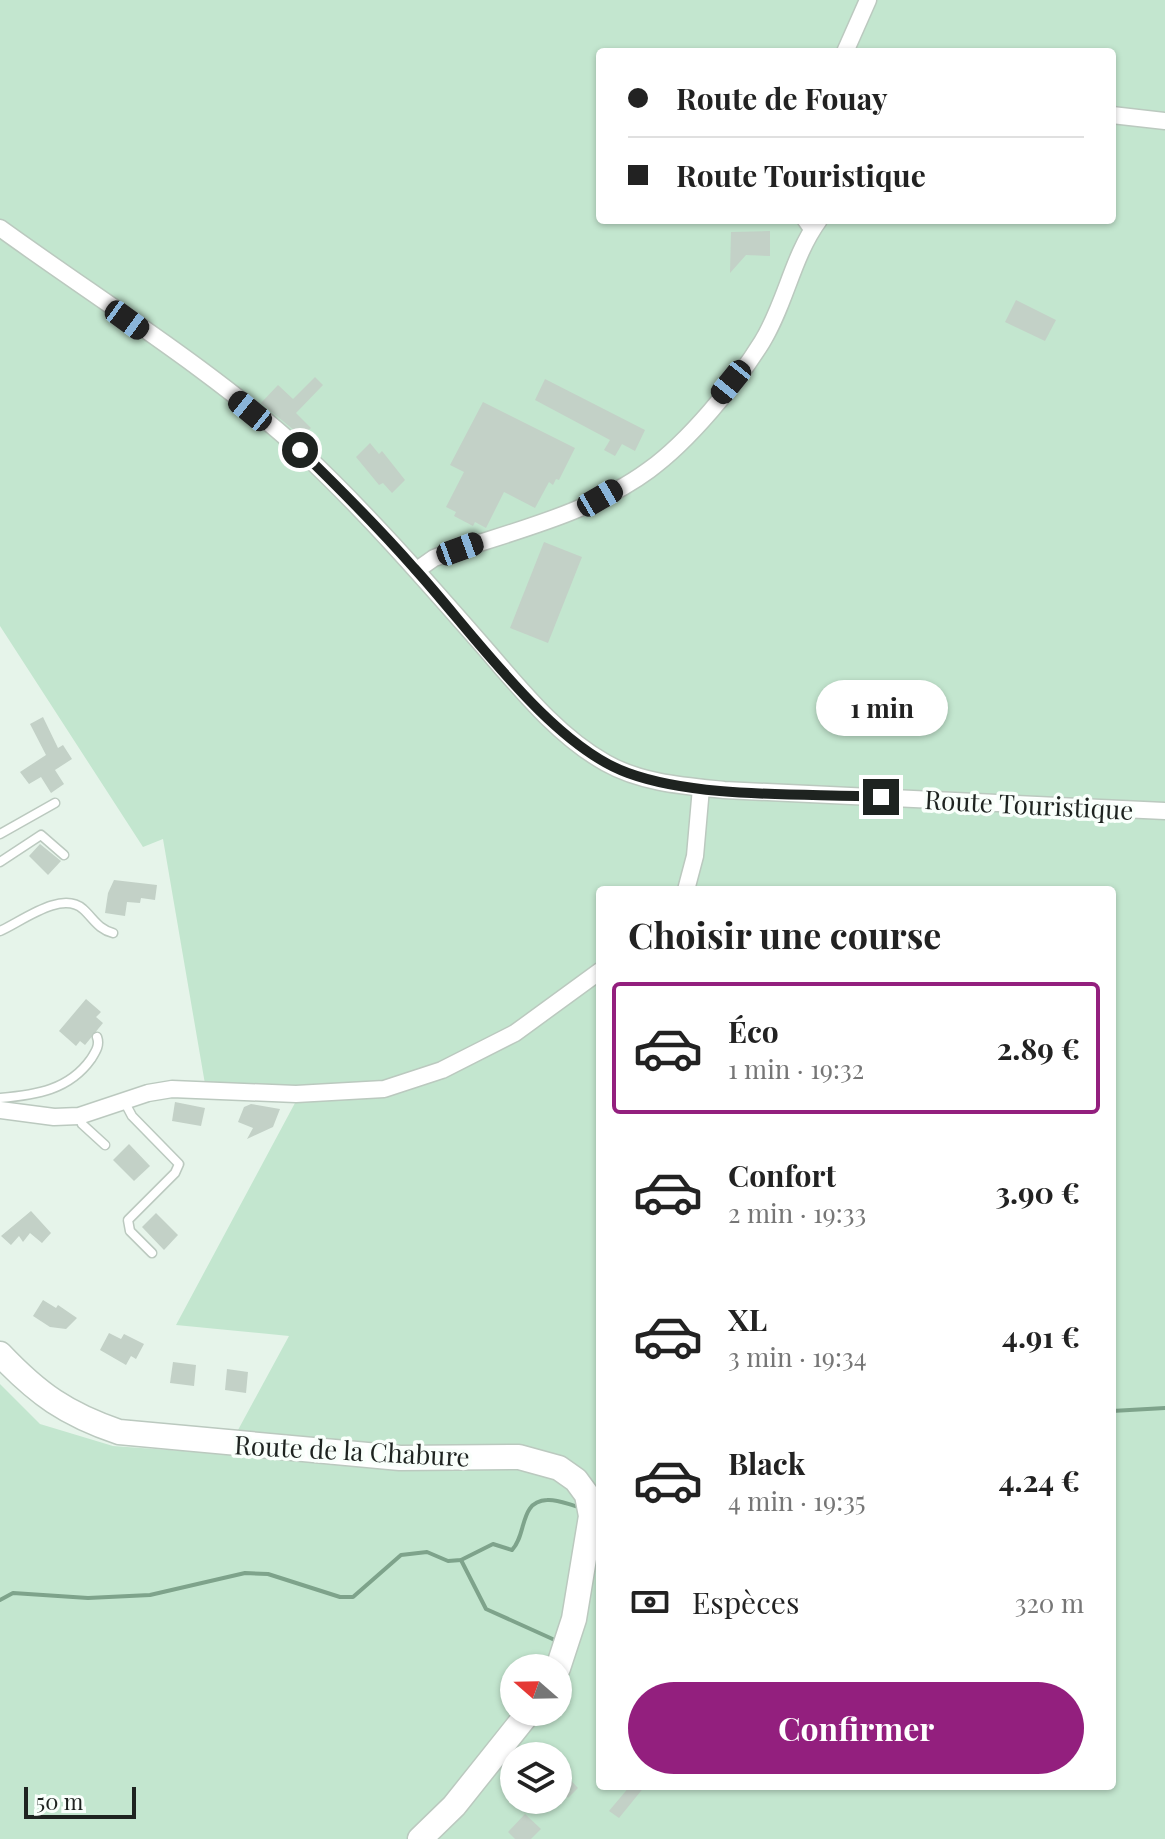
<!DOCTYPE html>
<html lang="fr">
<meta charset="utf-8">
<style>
:root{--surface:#fff;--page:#f6f6f6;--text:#222;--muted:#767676;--line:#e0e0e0;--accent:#931f7e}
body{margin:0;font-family:"Playfair Display",serif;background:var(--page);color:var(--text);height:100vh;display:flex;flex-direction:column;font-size:30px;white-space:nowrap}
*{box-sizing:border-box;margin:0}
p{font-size:26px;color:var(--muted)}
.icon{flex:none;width:44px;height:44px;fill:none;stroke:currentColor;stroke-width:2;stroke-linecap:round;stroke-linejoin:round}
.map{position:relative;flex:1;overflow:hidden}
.side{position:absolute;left:596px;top:886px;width:520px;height:904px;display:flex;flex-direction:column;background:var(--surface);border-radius:8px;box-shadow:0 2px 6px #0004}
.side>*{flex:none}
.hud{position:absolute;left:596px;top:48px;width:520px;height:176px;border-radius:8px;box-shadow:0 2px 6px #0004;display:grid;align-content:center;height:176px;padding:0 32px;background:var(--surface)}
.needle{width:52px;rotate:290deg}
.tools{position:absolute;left:500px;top:1654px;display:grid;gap:16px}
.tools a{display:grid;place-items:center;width:72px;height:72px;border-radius:50%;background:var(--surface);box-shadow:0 2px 6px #0004;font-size:40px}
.scale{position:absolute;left:24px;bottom:20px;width:112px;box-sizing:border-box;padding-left:8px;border:4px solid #1e2320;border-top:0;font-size:22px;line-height:28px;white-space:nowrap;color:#1e2320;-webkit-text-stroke:6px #f9fffb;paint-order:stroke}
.end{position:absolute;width:36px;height:36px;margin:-18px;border:10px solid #1e2320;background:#fff;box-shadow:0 0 0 4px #fff}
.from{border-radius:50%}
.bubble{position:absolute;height:56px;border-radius:28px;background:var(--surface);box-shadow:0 2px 6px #0004;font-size:26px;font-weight:700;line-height:56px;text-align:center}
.car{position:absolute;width:24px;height:48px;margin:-24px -12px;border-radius:10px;box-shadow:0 0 6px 2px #0007;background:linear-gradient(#222 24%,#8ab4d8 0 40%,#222 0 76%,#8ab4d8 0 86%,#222 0)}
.hud b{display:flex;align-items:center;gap:28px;height:76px;font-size:30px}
.hud b+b{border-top:2px solid var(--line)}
.hud i{width:20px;height:20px;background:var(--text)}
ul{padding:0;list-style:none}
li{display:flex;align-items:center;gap:24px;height:132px;margin:0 16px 12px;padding:0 16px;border:4px solid transparent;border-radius:8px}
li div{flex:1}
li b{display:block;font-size:30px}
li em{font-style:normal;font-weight:700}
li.current{border-color:var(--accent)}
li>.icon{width:72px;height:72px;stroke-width:1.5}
h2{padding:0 32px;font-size:36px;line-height:96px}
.pay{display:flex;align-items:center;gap:20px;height:88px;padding:0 32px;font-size:30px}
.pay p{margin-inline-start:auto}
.primary-button{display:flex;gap:16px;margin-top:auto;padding:16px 32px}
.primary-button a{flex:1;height:92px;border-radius:48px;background:var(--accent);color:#fff;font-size:32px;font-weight:700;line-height:92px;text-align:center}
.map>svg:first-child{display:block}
.green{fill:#c3e6cf;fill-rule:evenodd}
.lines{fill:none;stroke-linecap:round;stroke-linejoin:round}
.stream{stroke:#7ea38b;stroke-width:4}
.building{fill:#c3d1c7}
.service-casing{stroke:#bbc9bf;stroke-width:11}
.minor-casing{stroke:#bbc9bf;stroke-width:19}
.secondary-casing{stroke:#bbc9bf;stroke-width:27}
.service{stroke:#fff;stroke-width:8}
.minor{stroke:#fff;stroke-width:16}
.secondary{stroke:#fff;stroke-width:24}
.route{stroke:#1e2320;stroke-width:10}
.labels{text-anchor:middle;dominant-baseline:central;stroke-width:7;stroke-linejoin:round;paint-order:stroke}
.street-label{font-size:26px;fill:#1e2320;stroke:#f9fffb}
</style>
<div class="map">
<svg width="1165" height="1839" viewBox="0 0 1165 1839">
<rect width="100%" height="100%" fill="#e6f4ea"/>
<path class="green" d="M0,0H1165V1839H0V1384L40,1424L113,1446L225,1454L289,1336L176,1325L303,1088L205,1084L163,839L143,847L0,626ZM600,52H1112V220H600ZM600,890H1112V1786H600ZM514,1668H558V1712H514ZM514,1756H558V1800H514Z"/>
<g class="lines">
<g class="stream">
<path d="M1112,1411L1165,1408"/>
<path d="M461,1560L486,1609L557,1641"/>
<path d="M0,1600L13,1593L88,1598L150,1595L245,1573L268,1574L340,1597H353L401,1555L427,1552L448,1561L461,1560L493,1544L512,1550C527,1535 519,1501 547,1500C558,1499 569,1505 579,1507"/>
</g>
</g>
<g class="building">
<path d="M770,231V256L746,255L730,273L731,232Z"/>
<path d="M1016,300L1056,320L1045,341L1005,322Z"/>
<path d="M315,377L323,385L296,413L311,428L301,436L261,403L278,385L293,399Z"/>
<path d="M545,379L645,430L635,451L622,444L615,456L604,450L610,440L535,400Z"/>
<path d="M483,402L575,448L559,480L556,479L553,485L549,482L535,508L504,492L486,528L475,522L473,526L454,516L456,512L446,507L464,472L450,465Z"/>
<path d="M370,443L379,454L382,451L405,480L392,493L383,483L379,485L356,457Z"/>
<path d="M544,542L582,557L548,643L510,628Z"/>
<path d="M43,717L58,748L63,745L72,759L55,770L64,784L51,793L41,777L29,784L20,772L46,755L30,724Z"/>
<path d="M40,844L61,861L48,875L29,856Z"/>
<path d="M114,880L157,885L155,900L141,898L140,903L127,902L125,916L105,913L108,893Z"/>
<path d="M86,999L101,1012L96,1017L103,1023L85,1045L80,1041L76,1046L59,1031Z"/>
<path d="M175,1102L205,1108L201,1126L172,1121Z"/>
<path d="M251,1104L280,1109L273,1127L247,1139L253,1128L238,1122L244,1107Z"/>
<path d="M129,1144L150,1166L134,1181L113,1160Z"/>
<path d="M31,1211L51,1233L42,1243L30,1233L23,1242L19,1236L11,1245L1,1236Z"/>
<path d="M156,1213L178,1235L164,1250L142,1227Z"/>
<path d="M43,1300L56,1308L58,1305L77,1318L66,1329L50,1327L33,1316Z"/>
<path d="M109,1333L121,1339L124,1334L144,1344L136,1359L131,1356L126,1365L100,1350Z"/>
<path d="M173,1362L196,1365L194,1386L170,1383Z"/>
<path d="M227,1369L248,1372L246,1393L225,1390Z"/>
<path d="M558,1767L578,1788L568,1798L564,1793L558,1799Z"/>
<path d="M630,1786H645L619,1818L609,1811Z"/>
<path d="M525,1814L541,1829L531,1839H515L508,1832Z"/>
</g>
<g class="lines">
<g class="service-casing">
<g id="service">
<path d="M801,220L810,233"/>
<path d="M0,834L55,803"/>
<path d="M0,862L41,835L64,855"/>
<path d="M0,931C21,922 61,890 83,909C94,919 98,929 113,933"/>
<path d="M0,1098C36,1095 69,1090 91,1059C96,1051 100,1045 97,1037"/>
<path d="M124,1101L132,1116L179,1164L175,1173L128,1220L130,1231L152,1253"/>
<path d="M79,1116L82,1124L105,1145"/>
</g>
</g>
<g class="minor-casing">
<g id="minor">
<path d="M845,52L868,0"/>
<path d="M1112,115L1165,121"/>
<path d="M0,228C98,299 214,371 302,452C364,510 420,574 476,638C515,682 554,734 606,763C641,783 685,786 724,790L1165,811"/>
<path d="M417,570L434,558C505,533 588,515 649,470C689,441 736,384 762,342C786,303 792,257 819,220"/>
<path d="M686,890L695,856L701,788"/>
<path d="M0,1110L54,1117L79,1116L148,1093L172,1089L296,1094L384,1089L442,1070L515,1033L600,971"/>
</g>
</g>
<g class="secondary-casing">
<g id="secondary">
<path d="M0,1354C38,1394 66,1414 119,1432L400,1458L519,1457L559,1468L576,1480L587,1495L591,1516L574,1619L558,1668"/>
<path d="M420,1839L454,1806L529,1712"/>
</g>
</g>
<use href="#service" class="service"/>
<use href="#minor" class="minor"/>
<use href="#secondary" class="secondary"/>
</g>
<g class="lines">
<path class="route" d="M300,450C339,488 378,527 414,568C470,629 550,745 628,773C699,799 805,793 881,797"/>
</g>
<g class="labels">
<g class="street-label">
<text transform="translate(1029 804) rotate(3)">Route Touristique</text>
<text transform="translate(352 1450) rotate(3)">Route de la Chabure</text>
</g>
</g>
</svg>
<div class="tools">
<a><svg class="needle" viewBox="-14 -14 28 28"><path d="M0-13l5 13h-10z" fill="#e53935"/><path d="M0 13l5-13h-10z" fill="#767676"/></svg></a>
<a><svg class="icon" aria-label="layers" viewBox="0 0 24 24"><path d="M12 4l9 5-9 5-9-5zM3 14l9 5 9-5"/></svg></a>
</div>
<div class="scale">50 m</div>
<i class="end from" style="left:300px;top:450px"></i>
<i class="end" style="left:881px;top:797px"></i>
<div class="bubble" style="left:816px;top:680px;width:132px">1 min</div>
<i class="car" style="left:127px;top:320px;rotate:126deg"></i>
<i class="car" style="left:731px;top:382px;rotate:219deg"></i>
<i class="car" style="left:250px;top:411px;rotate:309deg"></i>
<i class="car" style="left:600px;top:498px;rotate:60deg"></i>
<i class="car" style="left:460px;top:549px;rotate:70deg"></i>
<div class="hud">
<b><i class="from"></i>Route de Fouay</b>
<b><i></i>Route Touristique</b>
</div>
<section class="side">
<h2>Choisir une course</h2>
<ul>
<li class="current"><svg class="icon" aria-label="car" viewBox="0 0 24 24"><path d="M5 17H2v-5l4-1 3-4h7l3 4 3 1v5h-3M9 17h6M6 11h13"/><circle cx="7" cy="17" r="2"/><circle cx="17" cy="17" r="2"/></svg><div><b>Éco</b><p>1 min · 19:32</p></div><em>2.89 €</em></li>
<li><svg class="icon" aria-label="car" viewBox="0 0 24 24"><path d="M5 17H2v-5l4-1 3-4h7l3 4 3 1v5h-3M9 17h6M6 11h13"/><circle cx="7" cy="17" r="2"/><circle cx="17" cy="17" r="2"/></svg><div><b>Confort</b><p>2 min · 19:33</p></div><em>3.90 €</em></li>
<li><svg class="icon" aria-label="car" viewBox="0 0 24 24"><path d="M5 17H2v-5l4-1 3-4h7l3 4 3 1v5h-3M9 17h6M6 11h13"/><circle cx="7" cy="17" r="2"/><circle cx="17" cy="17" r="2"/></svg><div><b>XL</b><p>3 min · 19:34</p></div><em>4.91 €</em></li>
<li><svg class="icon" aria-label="car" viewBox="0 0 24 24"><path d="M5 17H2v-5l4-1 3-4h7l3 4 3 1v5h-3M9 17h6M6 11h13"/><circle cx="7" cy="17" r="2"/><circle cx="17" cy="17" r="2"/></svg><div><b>Black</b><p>4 min · 19:35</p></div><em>4.24 €</em></li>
</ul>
<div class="pay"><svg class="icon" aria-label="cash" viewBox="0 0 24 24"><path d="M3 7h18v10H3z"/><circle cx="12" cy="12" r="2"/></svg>Espèces<p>320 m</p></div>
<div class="primary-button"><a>Confirmer</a></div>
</section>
</div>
